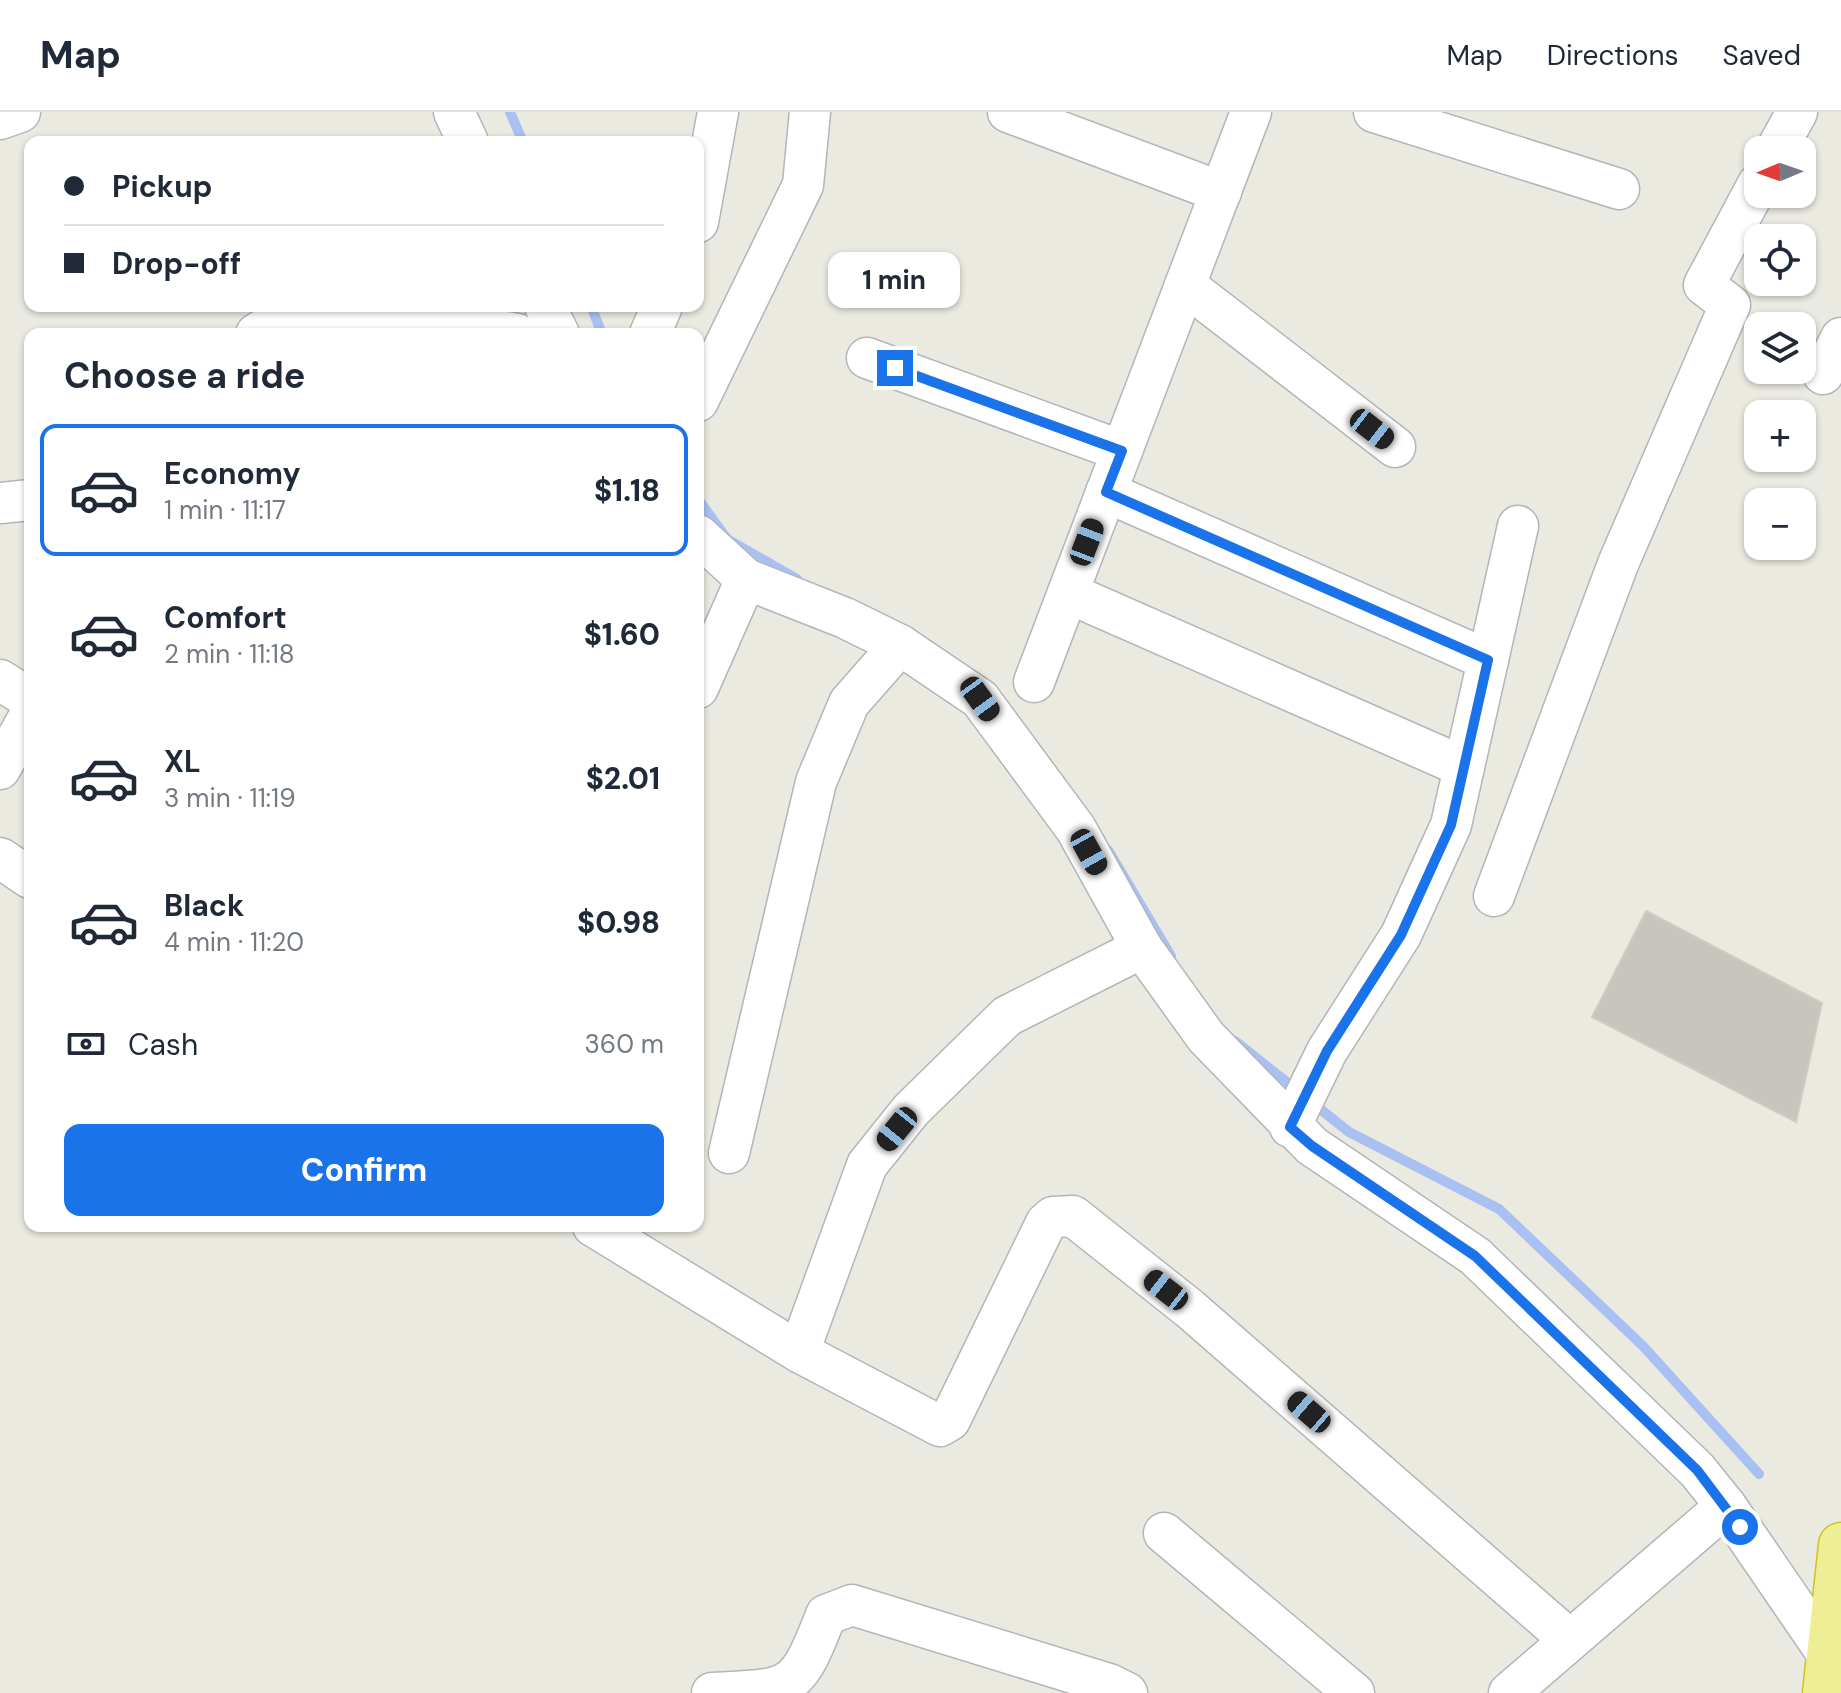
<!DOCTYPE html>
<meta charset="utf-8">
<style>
:root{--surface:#fff;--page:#f6f6f7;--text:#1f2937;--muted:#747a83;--line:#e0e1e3;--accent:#1a73e8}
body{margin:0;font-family:"DM Sans",sans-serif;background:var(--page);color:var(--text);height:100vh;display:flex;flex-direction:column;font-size:30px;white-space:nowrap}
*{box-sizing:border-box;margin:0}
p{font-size:26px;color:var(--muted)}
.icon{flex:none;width:44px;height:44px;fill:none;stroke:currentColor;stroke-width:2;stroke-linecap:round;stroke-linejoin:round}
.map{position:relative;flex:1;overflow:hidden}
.drawer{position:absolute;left:24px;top:216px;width:680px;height:904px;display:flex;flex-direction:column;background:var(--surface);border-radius:16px;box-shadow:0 2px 6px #0004}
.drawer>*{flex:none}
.hud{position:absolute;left:24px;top:24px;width:680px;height:176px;border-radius:16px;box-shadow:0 2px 6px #0004;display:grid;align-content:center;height:176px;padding:0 40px;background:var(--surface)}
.needle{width:52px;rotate:268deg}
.controls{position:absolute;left:1744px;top:24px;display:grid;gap:16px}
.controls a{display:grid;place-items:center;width:72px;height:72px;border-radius:16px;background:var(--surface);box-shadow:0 2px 6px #0004;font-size:40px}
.end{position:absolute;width:36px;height:36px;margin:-18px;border:10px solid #1a73e8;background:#fff;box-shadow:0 0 0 4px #fff}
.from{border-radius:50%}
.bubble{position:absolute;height:56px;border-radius:16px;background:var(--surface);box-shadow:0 2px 6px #0004;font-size:26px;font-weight:800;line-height:56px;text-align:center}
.car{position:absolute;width:24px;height:48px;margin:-24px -12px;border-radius:10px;box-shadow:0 0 6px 2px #0007;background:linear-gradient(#222 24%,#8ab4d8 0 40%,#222 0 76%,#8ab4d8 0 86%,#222 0)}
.hud b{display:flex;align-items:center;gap:28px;height:76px;font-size:30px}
.hud b+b{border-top:2px solid var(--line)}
.hud i{width:20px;height:20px;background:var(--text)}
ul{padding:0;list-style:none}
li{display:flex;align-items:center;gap:24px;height:132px;margin:0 16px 12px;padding:0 24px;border:4px solid transparent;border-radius:16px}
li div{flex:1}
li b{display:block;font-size:30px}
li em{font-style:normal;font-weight:800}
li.on{border-color:var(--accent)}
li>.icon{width:72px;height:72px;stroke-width:1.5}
h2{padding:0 40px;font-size:36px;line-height:96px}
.pay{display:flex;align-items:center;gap:20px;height:88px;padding:0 40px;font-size:30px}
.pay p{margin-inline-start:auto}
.cta{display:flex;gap:16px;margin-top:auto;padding:16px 40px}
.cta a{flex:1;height:92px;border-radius:16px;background:var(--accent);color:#fff;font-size:32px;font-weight:800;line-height:92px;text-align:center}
header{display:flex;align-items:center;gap:48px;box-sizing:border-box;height:112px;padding:0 40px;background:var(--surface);border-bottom:2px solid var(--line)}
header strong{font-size:38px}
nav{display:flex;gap:44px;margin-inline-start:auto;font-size:28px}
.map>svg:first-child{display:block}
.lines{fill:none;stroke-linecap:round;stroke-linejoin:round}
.stream{stroke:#a9c0f3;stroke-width:10}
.building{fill:#c6c5be;stroke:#cecdc0;stroke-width:2}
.minor-casing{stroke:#b3b5ba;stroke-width:43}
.highway-casing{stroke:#cec41d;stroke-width:47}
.minor{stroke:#fff;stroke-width:40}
.highway{stroke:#eeee94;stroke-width:44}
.route{stroke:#1a73e8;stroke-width:10}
</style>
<header>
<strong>Map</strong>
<nav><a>Map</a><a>Directions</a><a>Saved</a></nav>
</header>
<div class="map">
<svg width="1841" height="1581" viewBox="0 0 1841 1581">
<rect width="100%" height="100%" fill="#eaeae1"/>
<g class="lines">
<g class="stream">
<path d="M510,0L523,30"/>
<path d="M591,194L602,222"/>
<path d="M698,387L727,427L797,467"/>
<path d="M1108,738L1171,844"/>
<path d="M1235,929L1298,979"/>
<path d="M1310,989L1349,1020L1499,1097L1643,1234L1759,1362"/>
</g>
</g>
<path class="building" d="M1646,799L1822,891L1796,1010L1592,905Z"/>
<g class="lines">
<g class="minor-casing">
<g id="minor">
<path d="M454,0L468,30"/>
<path d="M1008,0L1221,80"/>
<path d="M1374,0L1619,77"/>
<path d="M0,7L20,0"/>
<path d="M1776,38L1797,0"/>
<path d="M698,110L718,0"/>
<path d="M1185,173L1395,335"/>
<path d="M545,194L559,222"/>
<path d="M256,222L296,197L383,198L517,222"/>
<path d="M650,222L662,194"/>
<path d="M867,246L1122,339"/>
<path d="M1823,262L1841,226"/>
<path d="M698,289L803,73L810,0"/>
<path d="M1106,380L1488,548"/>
<path d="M0,391L30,388"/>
<path d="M698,423L746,467L845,506L900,533L980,587L1076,717L1142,836L1206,925L1312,1034L1475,1144L1697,1358L1726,1394L1828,1543"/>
<path d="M1068,481L1464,655"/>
<path d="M0,568L30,587"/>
<path d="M1034,570L1251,0"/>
<path d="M698,576L746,467"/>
<path d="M0,657L30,603"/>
<path d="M0,746L30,766"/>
<path d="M1494,784L1618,452L1730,193L1704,173L1758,72"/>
<path d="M1290,1015L1327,939L1401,823L1451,713L1518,414"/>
<path d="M729,1041L816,670L849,591L900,533"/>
<path d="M593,1114L799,1240L940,1314L950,1308L1046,1111L1053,1105L1073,1104L1190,1197L1570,1528"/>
<path d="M799,1240L867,1053L911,998L1007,904L1142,836"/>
<path d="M1164,1421L1354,1581"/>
<path d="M712,1581C792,1577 796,1581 826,1503L852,1493L1109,1572L1127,1581"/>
<path d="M1509,1581L1726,1394"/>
</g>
</g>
<g class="highway-casing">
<path id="highway" d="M1825,1581L1841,1433"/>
</g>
<use href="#minor" class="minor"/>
<use href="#highway" class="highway"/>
</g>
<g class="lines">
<path class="route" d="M895,256L1122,339L1106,380L1488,548L1451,713L1401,823L1327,939L1290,1015L1312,1034L1475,1144L1697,1358L1740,1415"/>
</g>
</svg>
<div class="controls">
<a><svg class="needle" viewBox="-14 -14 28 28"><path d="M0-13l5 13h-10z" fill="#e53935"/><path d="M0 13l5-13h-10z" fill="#747a83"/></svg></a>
<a><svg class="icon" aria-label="locate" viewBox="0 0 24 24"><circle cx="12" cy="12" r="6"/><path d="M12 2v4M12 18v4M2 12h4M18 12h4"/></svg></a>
<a><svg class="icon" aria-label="layers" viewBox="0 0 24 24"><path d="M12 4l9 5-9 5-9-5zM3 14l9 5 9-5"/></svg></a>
<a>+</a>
<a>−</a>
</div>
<i class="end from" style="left:1740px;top:1415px"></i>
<i class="end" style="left:895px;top:256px"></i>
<div class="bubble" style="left:828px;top:140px;width:132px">1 min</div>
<i class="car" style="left:1372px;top:317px;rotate:128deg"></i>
<i class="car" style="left:1087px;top:430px;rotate:21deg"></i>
<i class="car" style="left:980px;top:587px;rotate:144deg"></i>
<i class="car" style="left:1089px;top:740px;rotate:151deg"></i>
<i class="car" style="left:897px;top:1017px;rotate:219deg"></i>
<i class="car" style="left:1166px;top:1178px;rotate:308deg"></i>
<i class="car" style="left:1309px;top:1300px;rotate:311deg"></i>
<div class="hud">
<b><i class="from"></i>Pickup</b>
<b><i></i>Drop-off</b>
</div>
<section class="drawer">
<h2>Choose a ride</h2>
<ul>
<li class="on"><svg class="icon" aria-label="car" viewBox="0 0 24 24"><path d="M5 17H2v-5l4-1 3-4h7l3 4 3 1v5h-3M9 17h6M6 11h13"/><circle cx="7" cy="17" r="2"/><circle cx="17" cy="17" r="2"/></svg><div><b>Economy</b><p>1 min · 11:17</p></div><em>$1.18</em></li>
<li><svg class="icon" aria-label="car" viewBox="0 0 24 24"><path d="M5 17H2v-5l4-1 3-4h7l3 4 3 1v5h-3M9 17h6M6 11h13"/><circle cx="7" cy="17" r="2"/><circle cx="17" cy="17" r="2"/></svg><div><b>Comfort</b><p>2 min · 11:18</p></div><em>$1.60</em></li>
<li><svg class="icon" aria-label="car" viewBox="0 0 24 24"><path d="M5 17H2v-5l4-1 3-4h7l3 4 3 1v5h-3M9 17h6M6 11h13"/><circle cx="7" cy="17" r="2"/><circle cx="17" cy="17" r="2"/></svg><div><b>XL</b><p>3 min · 11:19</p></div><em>$2.01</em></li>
<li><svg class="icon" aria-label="car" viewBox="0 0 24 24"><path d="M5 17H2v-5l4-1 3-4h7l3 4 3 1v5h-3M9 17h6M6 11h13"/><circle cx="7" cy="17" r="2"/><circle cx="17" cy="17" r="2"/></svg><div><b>Black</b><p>4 min · 11:20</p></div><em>$0.98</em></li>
</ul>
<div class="pay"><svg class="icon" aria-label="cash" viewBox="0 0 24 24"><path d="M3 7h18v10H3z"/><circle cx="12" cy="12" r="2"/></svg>Cash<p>360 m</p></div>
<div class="cta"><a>Confirm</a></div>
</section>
</div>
